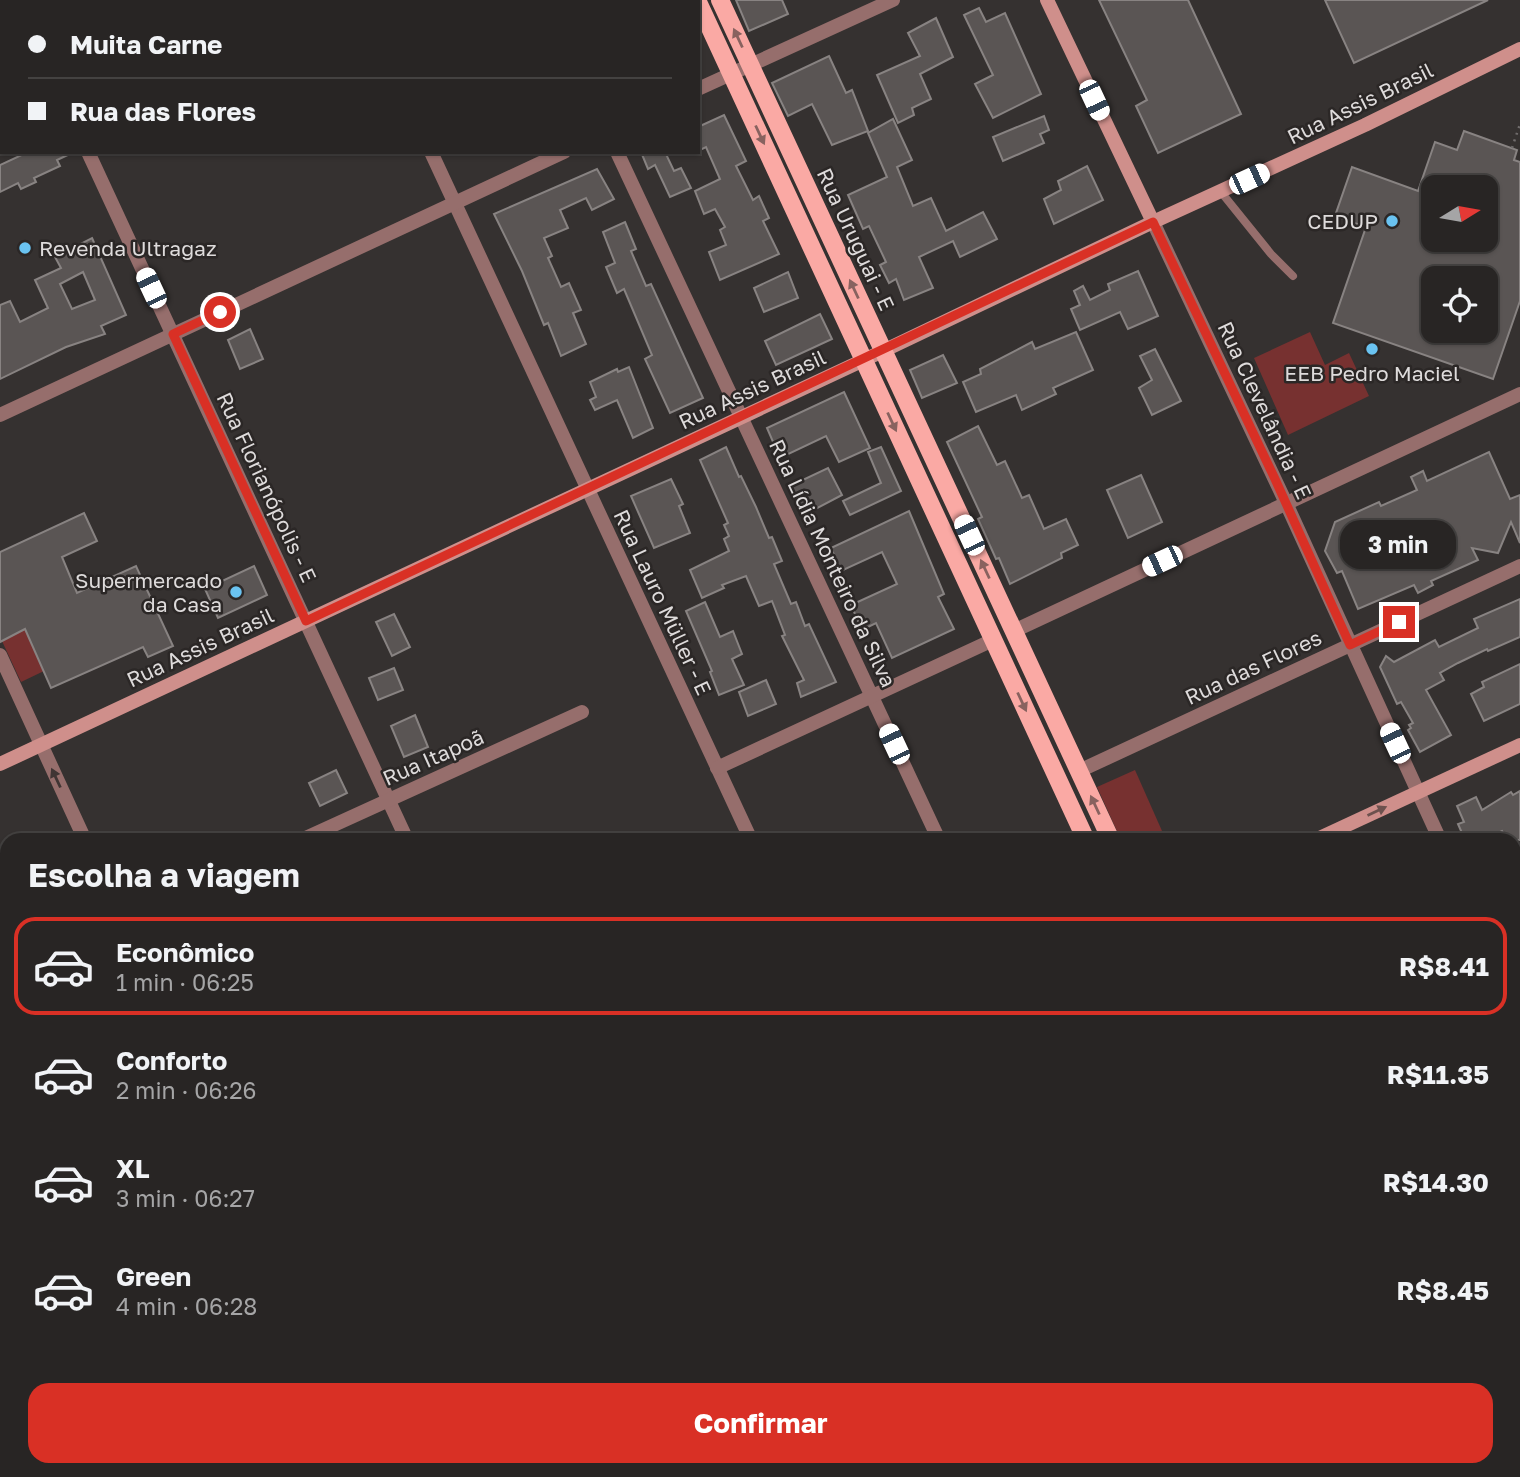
<!DOCTYPE html>
<html lang="pt">
<meta charset="utf-8">
<style>
:root{--surface:#282524;--page:#343131;--text:#f1f3f6;--muted:#a5a5a6;--line:#444241;--accent:#d93025}
body{margin:0;font-family:"Golos Text",sans-serif;background:var(--page);color:var(--text);height:100vh;display:flex;flex-direction:column;font-size:26px;white-space:nowrap}
*{box-sizing:border-box;margin:0}
p{font-size:23px;color:var(--muted)}
.icon{flex:none;width:38px;height:38px;fill:none;stroke:currentColor;stroke-width:2;stroke-linecap:round;stroke-linejoin:round}
.map{position:relative;flex:1;overflow:hidden}
.panel{position:absolute;left:0px;top:833px;width:1521px;height:644px;display:flex;flex-direction:column;background:var(--surface);border-radius:21px 21px 0 0;box-shadow:0 2px 5px #0004,0 0 0 2px var(--line)}
.panel>*{flex:none}
.hud{position:absolute;left:0px;top:0px;width:700px;height:154px;box-shadow:0 2px 5px #0004,0 0 0 2px var(--line);display:grid;align-content:center;height:154px;padding:0 28px;background:var(--surface)}
.needle{width:46px;rotate:79deg}
.fabs{position:absolute;left:1421px;top:175px;display:grid;gap:14px}
.fabs a{display:grid;place-items:center;width:77px;height:77px;border-radius:14px;background:var(--surface);box-shadow:0 2px 5px #0004,0 0 0 2px var(--line);font-size:35px}
.end{position:absolute;width:32px;height:32px;margin:-16px;border:9px solid #d93025;background:#fff;box-shadow:0 0 0 4px #fff}
.from{border-radius:50%}
.bubble{position:absolute;height:49px;border-radius:21px;background:var(--surface);box-shadow:0 2px 5px #0004,0 0 0 2px var(--line);font-size:23px;font-weight:700;line-height:49px;text-align:center}
.car{position:absolute;width:21px;height:42px;margin:-21px -10px;border-radius:9px;box-shadow:0 0 5px 2px #0007;background:linear-gradient(#fff 24%,#345 0 40%,#fff 0 76%,#345 0 86%,#fff 0)}
.hud b{display:flex;align-items:center;gap:24px;height:66px;font-size:26px}
.hud b+b{border-top:2px solid var(--line)}
.hud i{width:18px;height:18px;background:var(--text)}
ul{padding:0;list-style:none}
li{display:flex;align-items:center;gap:21px;height:98px;margin:0 14px 10px;padding:0 14px;border:4px solid transparent;border-radius:21px}
li div{flex:1}
li b{display:block;font-size:26px}
li em{font-style:normal;font-weight:700}
li.selected{border-color:var(--accent)}
li>.icon{width:63px;height:63px;stroke-width:1.5}
h2{padding:0 28px;font-size:32px;line-height:84px}
.action{display:flex;gap:14px;margin-top:auto;padding:14px 28px}
.action a{flex:1;height:80px;border-radius:21px;background:var(--accent);color:#fff;font-size:28px;font-weight:700;line-height:80px;text-align:center}
.map>svg:first-child{display:block}
.green{fill:#773130}
.building{fill:#5a5554;stroke:#888382;stroke-width:2;fill-rule:evenodd}
.lines{fill:none;stroke-linecap:round;stroke-linejoin:round}
.path{stroke:#706c6c;stroke-width:2.5;stroke-dasharray:2 5;stroke-linecap:butt}
.lane{stroke:#966e6c;stroke-width:8}
.street{stroke:#966e6c;stroke-width:14}
.secondary{stroke:#cf8f8b;stroke-width:14}
.primary{stroke:#faa9a4;stroke-width:18}
.oneway{fill:#88625f}
.oneway2{fill:#403534}
.oneway3{fill:#6d514e}
.route{stroke:#d93025;stroke-width:9}
.poi-dot{fill:#6ac3f1;stroke:#2b2726;stroke-width:2.5}
.labels{text-anchor:middle;dominant-baseline:central;stroke-width:5;stroke-linejoin:round;paint-order:stroke}
.street-label{font-size:21px;fill:#dedbdb;stroke:#2b2726}
.poi-label{font-size:21px;fill:#dedbdb;stroke:#2b2726;text-anchor:end}
</style>
<div class="map">
<svg width="1520" height="1477" viewBox="0 0 1520 1477">
<rect width="100%" height="100%" fill="#353130"/>
<g class="green">
<path d="M1310,332L1325,365L1349,353L1369,396L1288,435L1254,358Z"/>
<path d="M25,629L44,671L21,682L2,641Z"/>
<path d="M1135,770L1166,840H1121L1097,787Z"/>
<path d="M1520,1398V1477H1400V1470H1514V1401Z"/>
</g>
<g class="building">
<path d="M736,0H782L788,14L749,31Z"/>
<path d="M1099,0H1188L1241,114L1158,153L1136,106L1147,100Z"/>
<path d="M1325,0H1488L1354,63Z"/>
<path d="M979,8L986,22L1005,13L1041,94L993,118L975,84L993,75L964,15Z"/>
<path d="M936,18L953,57L920,74L931,99L912,108L914,115L898,123L877,75L920,56L908,33Z"/>
<path d="M829,56L846,93L852,90L868,131L832,145L812,104L788,116L772,83Z"/>
<path d="M724,115L746,161L736,166L753,200L759,196L769,218L763,221L779,254L720,280L709,252L726,245L720,230L725,227L715,209L704,214L695,191L720,179L706,147L698,151V127Z"/>
<path d="M1044,116L1049,130L1040,134L1044,143L1003,161L993,137Z"/>
<path d="M893,119L912,160L897,167L913,206L931,198L946,231L983,212L997,239L960,257L953,241L919,257L933,288L904,300L896,279L889,283L880,265L886,262L869,226L863,229L848,195L887,177L868,133Z"/>
<path d="M1464,131L1517,150L1514,160L1520,162V301L1493,379L1333,323L1366,227L1335,216L1352,167L1418,191L1435,142L1457,150ZM1433,187H1486V240H1433ZM1433,278H1486V331H1433Z"/>
<path d="M28,152H74L57,160L60,166L34,178L36,182L21,189L18,183L0,192V165Z"/>
<path d="M641,152H665L674,171L681,168L691,188L670,197L655,165L648,169Z"/>
<path d="M1087,166L1103,200L1054,224L1044,199L1061,190L1058,181Z"/>
<path d="M597,169L614,199L592,210L586,198L560,210L568,228L544,238L552,256L548,258L561,287L569,283L581,310L573,313L586,344L561,356L548,323L544,325L522,271L494,214Z"/>
<path d="M625,222L636,249L631,251L646,286L651,284L703,398L670,413L645,359L652,355L624,289L617,293L606,267L615,263L603,232Z"/>
<path d="M92,238L126,315L101,326L105,334L66,347L0,379V305L10,301L20,322L48,308L35,280L61,268L55,257ZM83,272L95,300L72,309L60,284Z"/>
<path d="M1138,271L1158,316L1128,329L1120,312L1080,330L1071,309L1080,305L1074,291L1083,286L1090,300L1110,290L1108,284Z"/>
<path d="M788,272L798,298L764,312L754,288Z"/>
<path d="M820,314L832,339L776,365L765,341Z"/>
<path d="M250,329L263,359L240,369L228,340Z"/>
<path d="M1076,332L1093,370L1053,388L1056,394L1022,410L1016,395L976,412L963,382L981,374L980,369L1032,342L1035,349Z"/>
<path d="M1155,349L1181,401L1152,415L1139,388L1152,380L1140,356Z"/>
<path d="M943,355L957,383L922,398L910,370Z"/>
<path d="M629,367L653,428L633,438L617,400L595,410L590,400L596,397L590,382L617,369L618,372Z"/>
<path d="M844,392L870,448L839,462L826,436L780,458L767,428Z"/>
<path d="M978,426L997,465L1005,461L1022,498L1029,495L1044,529L1066,519L1078,545L1061,553L1062,558L1010,584L999,558L996,559L978,519L982,517L947,442Z"/>
<path d="M726,447L739,477L741,476L756,507L769,538L772,537L782,561L774,564L791,604L796,602L805,626L809,624L836,682L801,697L797,683L804,680L782,636L785,635L772,601L759,606L746,576L722,585L724,588L702,598L690,570L729,551L724,539L729,536L724,525L728,523L700,460Z"/>
<path d="M881,447L901,491L850,515L843,501L881,483L868,452Z"/>
<path d="M1489,452L1510,499L1520,495V543L1511,522L1498,553L1472,548L1478,560L1431,581L1433,585L1418,593L1414,585L1358,609L1342,571L1337,573L1325,551L1335,522L1379,502L1381,506L1417,490L1411,477L1423,471L1427,481Z"/>
<path d="M828,468L842,495L804,515L790,486Z"/>
<path d="M1141,475L1162,522L1128,538L1107,490Z"/>
<path d="M671,479L683,504L679,506L690,533L654,548L631,496Z"/>
<path d="M909,511L944,594L938,597L954,629L892,658L876,623L862,630L851,605L897,584L882,552L841,571L831,548Z"/>
<path d="M84,513L97,541L62,557L77,593L136,566L173,646L148,657L143,647L51,688L25,629L0,642V552Z"/>
<path d="M254,566L267,595L218,618L205,589Z"/>
<path d="M1520,599V637L1488,651L1487,649L1458,663L1440,673L1444,680L1426,690L1451,735L1420,752L1408,730L1411,728L1409,725L1413,723L1401,702L1397,704L1380,667L1386,656L1394,662L1435,640L1439,647L1478,628L1474,619Z"/>
<path d="M705,602L720,637L733,631L742,654L732,659L744,685L719,695L710,672L712,671L686,611Z"/>
<path d="M394,614L410,647L392,656L376,622Z"/>
<path d="M1520,664V704L1484,721L1471,694L1484,687L1482,682Z"/>
<path d="M394,668L403,690L378,700L369,678Z"/>
<path d="M766,680L776,704L748,716L739,692Z"/>
<path d="M415,715L428,747L404,757L391,726Z"/>
<path d="M336,770L347,793L320,806L309,783Z"/>
<path d="M1520,791V840H1507L1502,831L1482,840H1465L1458,824L1464,822L1457,806L1476,797L1482,810L1511,792L1513,795Z"/>
</g>
<g class="lines">
<path class="path" d="M1512,148L1520,124"/>
<path class="lane" d="M1221,192L1271,254L1293,276"/>
<g class="street">
<path d="M17,0L18,2"/>
<path d="M360,0L361,2"/>
<path d="M698,89L893,0"/>
<path d="M88,152L407,840"/>
<path d="M431,152L751,840"/>
<path d="M617,152L939,840"/>
<path d="M1153,222L1286,503L1440,840"/>
<path d="M0,415L564,152"/>
<path d="M1014,631L1520,394"/>
<path d="M0,655L85,840"/>
<path d="M717,768L993,640"/>
<path d="M1079,771L1520,566"/>
<path d="M301,840L582,712"/>
<path d="M1514,916L1520,913"/>
<path d="M1514,999L1520,1012"/>
<path d="M1514,1083L1520,1080"/>
<path d="M0,1102L7,1099"/>
<path d="M0,1450L7,1447"/>
<path d="M378,1470L381,1477"/>
<path d="M1043,1470L1046,1477"/>
<path d="M1379,1470L1382,1477"/>
<path d="M1174,1477L1190,1470"/>
</g>
<g class="secondary">
<path d="M1047,0L1153,222"/>
<path d="M138,2L142,0"/>
<path d="M0,63L2,62"/>
<path d="M0,764L883,351L1153,222L1365,125L1520,49"/>
<path d="M1315,840L1520,745"/>
<path d="M0,1253L7,1268"/>
<path d="M98,1470L102,1477"/>
<path d="M631,1477L646,1470"/>
<path d="M684,1477L699,1470"/>
</g>
<g class="primary">
<path d="M720,0L1111,840"/>
<path d="M698,2L1086,840"/>
<path d="M1233,1477V1470"/>
<path d="M1252,1477V1470"/>
</g>
</g>
<defs><path id="oneway-solid" d="M-6-.8H1V-3.2L6.5 0L1 3.2V.8H-6Z" transform="scale(1.75)"/></defs>
<g class="oneway">
<use href="#oneway-solid" transform="translate(738 38) rotate(-115)"/>
<use href="#oneway-solid" transform="translate(760 135) rotate(65)"/>
<use href="#oneway-solid" transform="translate(854 289) rotate(-115)"/>
<use href="#oneway-solid" transform="translate(892 422) rotate(65)"/>
<use href="#oneway-solid" transform="translate(985 569) rotate(-115)"/>
<use href="#oneway-solid" transform="translate(1022 702) rotate(65)"/>
<use href="#oneway-solid" transform="translate(1095 805) rotate(-115)"/>
</g>
<use class="oneway2" href="#oneway-solid" transform="translate(56 778) rotate(-115)"/>
<use class="oneway3" href="#oneway-solid" transform="translate(1377 811) rotate(-25)"/>
<g class="lines">
<path class="route" d="M220,312L173,334L306,621L1153,222L1275,479L1350,645L1399,622"/>
</g>
<g class="poi-dot">
<circle cx="1392" cy="221" r="7"/>
<circle cx="25" cy="248" r="7"/>
<circle cx="1372" cy="349" r="7"/>
<circle cx="236" cy="592" r="7"/>
</g>
<g class="labels">
<g class="street-label">
<text transform="translate(1360 103) rotate(-26)">Rua Assis Brasil</text>
<text transform="translate(856 239) rotate(65)">Rua Uruguai - E</text>
<text transform="translate(752 389) rotate(-25)">Rua Assis Brasil</text>
<text transform="translate(1265 410) rotate(65)">Rua Clevelândia - E</text>
<text transform="translate(267 487) rotate(65)">Rua Florianópolis - E</text>
<text transform="translate(833 563) rotate(65)">Rua Lídia Monteiro da Silva</text>
<text transform="translate(663 602) rotate(65)">Rua Lauro Müller - E</text>
<text transform="translate(200 647) rotate(-25)">Rua Assis Brasil</text>
<text transform="translate(1253 667) rotate(-25)">Rua das Flores</text>
<text transform="translate(433 757) rotate(-24)">Rua Itapoã</text>
</g>
<g class="poi-label">
<text x="1378" y="221">CEDUP</text>
<text x="39" y="248" text-anchor="start">Revenda Ultragaz</text>
<text x="1372" y="373" text-anchor="middle">EEB Pedro Maciel</text>
<text x="222" y="580">Supermercado<tspan x="222" dy="24">da Casa</tspan></text>
</g>
</g>
</svg>
<div class="fabs">
<a><svg class="needle" viewBox="-14 -14 28 28"><path d="M0-13l5 13h-10z" fill="#e53935"/><path d="M0 13l5-13h-10z" fill="#a5a5a6"/></svg></a>
<a><svg class="icon" aria-label="locate" viewBox="0 0 24 24"><circle cx="12" cy="12" r="6"/><path d="M12 2v4M12 18v4M2 12h4M18 12h4"/></svg></a>
</div>
<i class="end from" style="left:220px;top:312px"></i>
<i class="end" style="left:1399px;top:622px"></i>
<div class="bubble" style="left:1340px;top:520px;width:116px">3 min</div>
<i class="car" style="left:1094px;top:100px;rotate:155deg"></i>
<i class="car" style="left:1249px;top:179px;rotate:65deg"></i>
<i class="car" style="left:151px;top:288px;rotate:335deg"></i>
<i class="car" style="left:969px;top:535px;rotate:335deg"></i>
<i class="car" style="left:1162px;top:561px;rotate:245deg"></i>
<i class="car" style="left:1395px;top:743px;rotate:335deg"></i>
<i class="car" style="left:894px;top:744px;rotate:335deg"></i>
<div class="hud">
<b><i class="from"></i>Muita Carne</b>
<b><i></i>Rua das Flores</b>
</div>
<section class="panel">
<h2>Escolha a viagem</h2>
<ul>
<li class="selected"><svg class="icon" aria-label="car" viewBox="0 0 24 24"><path d="M5 17H2v-5l4-1 3-4h7l3 4 3 1v5h-3M9 17h6M6 11h13"/><circle cx="7" cy="17" r="2"/><circle cx="17" cy="17" r="2"/></svg><div><b>Econômico</b><p>1 min · 06:25</p></div><em>R$8.41</em></li>
<li><svg class="icon" aria-label="car" viewBox="0 0 24 24"><path d="M5 17H2v-5l4-1 3-4h7l3 4 3 1v5h-3M9 17h6M6 11h13"/><circle cx="7" cy="17" r="2"/><circle cx="17" cy="17" r="2"/></svg><div><b>Conforto</b><p>2 min · 06:26</p></div><em>R$11.35</em></li>
<li><svg class="icon" aria-label="car" viewBox="0 0 24 24"><path d="M5 17H2v-5l4-1 3-4h7l3 4 3 1v5h-3M9 17h6M6 11h13"/><circle cx="7" cy="17" r="2"/><circle cx="17" cy="17" r="2"/></svg><div><b>XL</b><p>3 min · 06:27</p></div><em>R$14.30</em></li>
<li><svg class="icon" aria-label="car" viewBox="0 0 24 24"><path d="M5 17H2v-5l4-1 3-4h7l3 4 3 1v5h-3M9 17h6M6 11h13"/><circle cx="7" cy="17" r="2"/><circle cx="17" cy="17" r="2"/></svg><div><b>Green</b><p>4 min · 06:28</p></div><em>R$8.45</em></li>
</ul>
<div class="action"><a>Confirmar</a></div>
</section>
</div>
